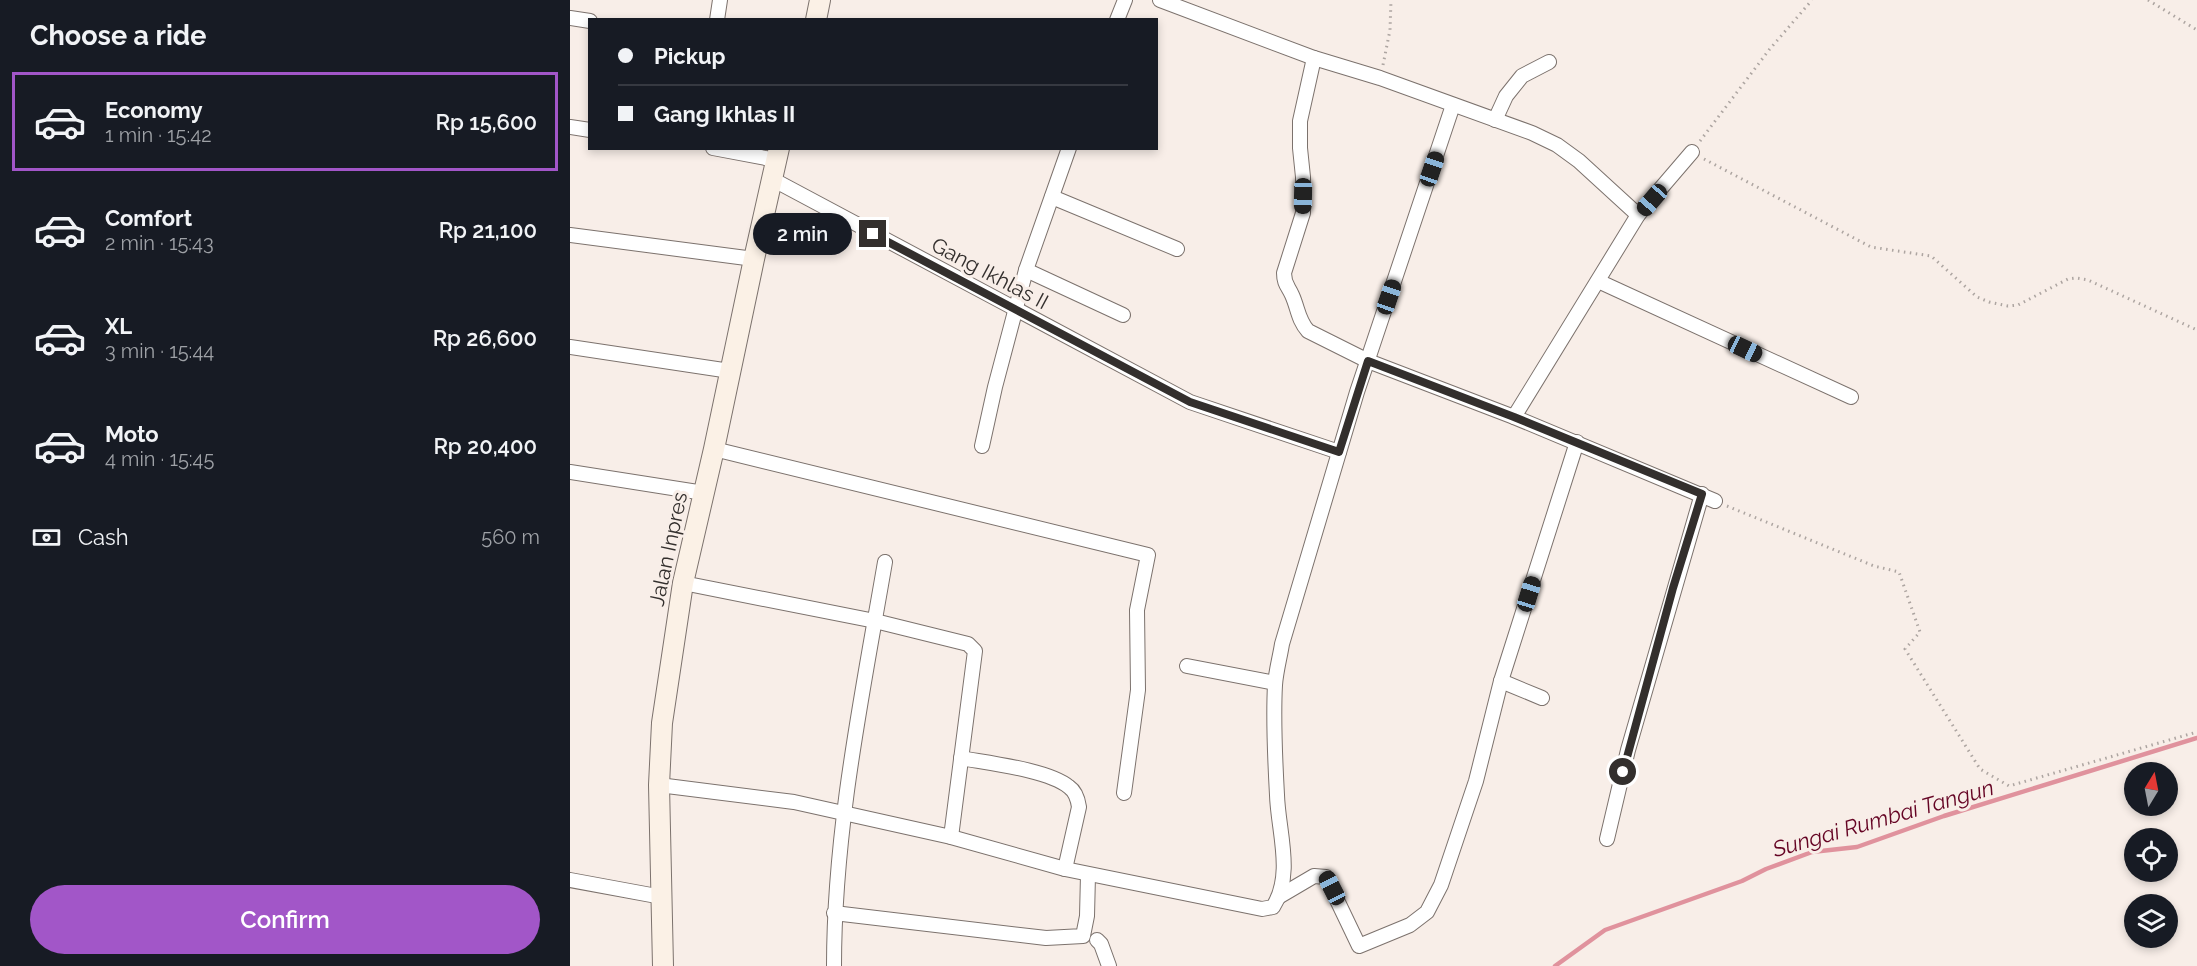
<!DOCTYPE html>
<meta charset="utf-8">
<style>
:root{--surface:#171b24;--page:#242831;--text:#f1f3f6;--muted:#9ea1a6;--line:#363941;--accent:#a256c8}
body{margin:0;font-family:Raleway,sans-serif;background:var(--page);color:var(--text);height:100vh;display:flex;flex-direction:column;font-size:22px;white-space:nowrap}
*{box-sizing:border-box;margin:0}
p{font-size:20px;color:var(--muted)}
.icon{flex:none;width:33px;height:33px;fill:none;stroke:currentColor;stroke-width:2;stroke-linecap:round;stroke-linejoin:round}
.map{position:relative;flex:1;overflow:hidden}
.sheet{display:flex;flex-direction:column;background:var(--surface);width:570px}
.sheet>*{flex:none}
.banner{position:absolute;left:18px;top:18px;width:570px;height:132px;border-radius:0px;box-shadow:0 3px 9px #0003;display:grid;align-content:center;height:132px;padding:0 30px;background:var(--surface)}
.needle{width:39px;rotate:10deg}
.buttons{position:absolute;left:1554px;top:762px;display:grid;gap:12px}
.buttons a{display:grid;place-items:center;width:54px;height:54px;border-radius:50%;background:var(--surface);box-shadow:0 3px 9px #0003;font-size:30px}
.end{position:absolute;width:27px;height:27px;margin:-14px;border:8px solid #332f2d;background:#fff;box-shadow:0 0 0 3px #fff}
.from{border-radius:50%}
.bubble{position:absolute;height:42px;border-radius:21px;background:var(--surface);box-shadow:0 3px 9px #0003;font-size:20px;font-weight:600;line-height:42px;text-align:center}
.car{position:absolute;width:18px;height:36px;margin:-18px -9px;border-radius:8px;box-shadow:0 0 4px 2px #0007;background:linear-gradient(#222 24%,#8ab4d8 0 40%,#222 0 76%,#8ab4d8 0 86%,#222 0)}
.banner b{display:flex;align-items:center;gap:21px;height:57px;font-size:22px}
.banner b+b{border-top:2px solid var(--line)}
.banner i{width:15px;height:15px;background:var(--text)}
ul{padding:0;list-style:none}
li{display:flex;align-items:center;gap:18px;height:99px;margin:0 12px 9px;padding:0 18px;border:3px solid transparent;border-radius:0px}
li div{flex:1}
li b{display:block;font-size:22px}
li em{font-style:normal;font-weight:600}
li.active{border-color:var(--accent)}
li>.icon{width:54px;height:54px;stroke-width:1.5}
h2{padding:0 30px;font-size:27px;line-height:72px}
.pay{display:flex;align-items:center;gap:15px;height:66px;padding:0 30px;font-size:22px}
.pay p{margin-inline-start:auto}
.button{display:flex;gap:12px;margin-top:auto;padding:12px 30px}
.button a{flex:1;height:69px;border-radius:36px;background:var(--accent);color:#fff;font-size:24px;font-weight:600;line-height:69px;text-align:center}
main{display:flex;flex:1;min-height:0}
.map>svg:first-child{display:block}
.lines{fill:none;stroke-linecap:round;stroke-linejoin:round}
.stream{stroke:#e0929d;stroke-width:4.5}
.minor-casing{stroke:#7c726d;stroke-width:16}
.secondary-casing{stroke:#7c726d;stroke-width:22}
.path{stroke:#ada5a1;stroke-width:3;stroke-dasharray:1.5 4.5;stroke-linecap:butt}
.minor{stroke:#fff;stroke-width:14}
.secondary{stroke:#fbf1e6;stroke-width:20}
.route{stroke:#332f2d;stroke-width:8}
.labels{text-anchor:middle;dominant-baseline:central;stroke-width:6;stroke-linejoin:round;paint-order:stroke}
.street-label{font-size:21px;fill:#332f2d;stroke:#f8eee8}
.water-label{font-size:22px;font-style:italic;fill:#650424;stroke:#f8eee8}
</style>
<main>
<section class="sheet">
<h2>Choose a ride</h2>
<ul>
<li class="active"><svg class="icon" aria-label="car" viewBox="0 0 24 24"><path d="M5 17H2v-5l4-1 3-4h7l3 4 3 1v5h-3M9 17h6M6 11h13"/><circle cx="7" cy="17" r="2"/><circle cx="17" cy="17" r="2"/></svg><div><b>Economy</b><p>1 min · 15:42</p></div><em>Rp 15,600</em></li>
<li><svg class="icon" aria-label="car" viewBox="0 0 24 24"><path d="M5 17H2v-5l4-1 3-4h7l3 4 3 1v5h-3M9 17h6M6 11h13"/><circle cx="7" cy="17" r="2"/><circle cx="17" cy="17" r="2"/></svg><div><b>Comfort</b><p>2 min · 15:43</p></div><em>Rp 21,100</em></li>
<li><svg class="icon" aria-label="car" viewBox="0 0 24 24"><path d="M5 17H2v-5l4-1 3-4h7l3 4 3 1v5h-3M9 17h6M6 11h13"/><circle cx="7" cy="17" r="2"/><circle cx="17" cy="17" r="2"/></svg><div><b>XL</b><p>3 min · 15:44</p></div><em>Rp 26,600</em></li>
<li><svg class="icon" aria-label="car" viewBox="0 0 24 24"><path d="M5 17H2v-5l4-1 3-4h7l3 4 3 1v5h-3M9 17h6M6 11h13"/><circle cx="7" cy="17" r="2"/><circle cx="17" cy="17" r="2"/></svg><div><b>Moto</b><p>4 min · 15:45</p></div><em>Rp 20,400</em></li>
</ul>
<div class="pay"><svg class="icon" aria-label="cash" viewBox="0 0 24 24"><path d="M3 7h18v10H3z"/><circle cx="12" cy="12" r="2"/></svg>Cash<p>560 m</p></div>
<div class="button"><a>Confirm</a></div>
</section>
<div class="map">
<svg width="1627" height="966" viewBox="0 0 1627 966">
<rect width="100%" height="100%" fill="#f8eee8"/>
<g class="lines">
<path class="stream" d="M985,966L1035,930L1172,881L1196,869L1242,852L1287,847L1374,816L1627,738"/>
<g class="minor-casing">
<g id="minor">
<path d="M590,0L744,58L810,78L962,133L987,145L1009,161L1068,215"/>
<path d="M0,18L20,21"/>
<path d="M147,20L150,0"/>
<path d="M547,20L555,0"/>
<path d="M744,58L730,121V148L733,177V213L714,273C714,284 718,286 722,295C728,308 728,320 738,331L798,361L944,417L1145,501"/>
<path d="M925,120L936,96L952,76L979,62"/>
<path d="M0,127L20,130"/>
<path d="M143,148L206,160"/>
<path d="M202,179L620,402L769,452"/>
<path d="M482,197L607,249"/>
<path d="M0,235L184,259"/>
<path d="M456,270L553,315"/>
<path d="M1028,281L1281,397"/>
<path d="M0,347L160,371"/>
<path d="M944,417L1068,215L1122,152"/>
<path d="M412,446L425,387L456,270L499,148"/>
<path d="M144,449L578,555L567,610L568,690L554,793"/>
<path d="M0,472L134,493"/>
<path d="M113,583L305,621L398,644L405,651L381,837"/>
<path d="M617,666L705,683"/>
<path d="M931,681L972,698"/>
<path d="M391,758C418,763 479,770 499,787C505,791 508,800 509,807L495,869"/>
<path d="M89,785L224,802L381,837L495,869L692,909L703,907C724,874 708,831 707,795C705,759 703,721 705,685C706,671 710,657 712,644L787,392L883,105"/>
<path d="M1037,839L1058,750L1132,494"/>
<path d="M0,880L92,897"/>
<path d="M710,896L744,876L756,877L789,946L840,925L857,912L871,885L906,781L931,681L1007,442"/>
<path d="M264,913L476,938L513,936L517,916L518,875"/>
<path d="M527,940L531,944L539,966"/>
<path d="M264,966C264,830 292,696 315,562"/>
</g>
</g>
<g class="secondary-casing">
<g id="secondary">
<path d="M246,20L250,0"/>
<path d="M93,966L89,785L92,723L113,583L144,449L184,259L209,148"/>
</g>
</g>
<g class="path">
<path d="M1578,0L1627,30"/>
<path d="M813,65L820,30L821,0"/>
<path d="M1130,141L1199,50L1242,0"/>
<path d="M1134,159L1301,247L1361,256L1407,297L1419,302L1438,306L1448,305L1498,279L1506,278L1518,280L1627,330"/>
<path d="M1157,506L1304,566L1329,572L1350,632L1335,649L1410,769L1439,786L1627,732"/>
</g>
<use href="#minor" class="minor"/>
<use href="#secondary" class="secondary"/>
</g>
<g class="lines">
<path class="route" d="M303,234L620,402L769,452L798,361L944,417L1132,494L1103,588L1053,772"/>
</g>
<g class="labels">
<g class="street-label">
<text transform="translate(420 273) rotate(28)">Gang Ikhlas II</text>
<text transform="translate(98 549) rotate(-78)">Jalan Inpres</text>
</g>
<g class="water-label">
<text transform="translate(1313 818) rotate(-16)">Sungai Rumbai Tangun</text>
</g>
</g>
</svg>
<div class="buttons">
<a><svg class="needle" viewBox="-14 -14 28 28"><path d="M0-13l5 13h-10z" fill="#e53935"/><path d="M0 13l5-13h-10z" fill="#9ea1a6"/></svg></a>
<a><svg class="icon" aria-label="locate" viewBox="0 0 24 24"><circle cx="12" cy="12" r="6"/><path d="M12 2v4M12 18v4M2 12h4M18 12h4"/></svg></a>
<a><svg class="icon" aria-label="layers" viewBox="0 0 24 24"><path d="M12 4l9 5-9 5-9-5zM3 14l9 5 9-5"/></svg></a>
</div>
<i class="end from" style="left:1053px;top:772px"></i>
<i class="end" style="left:303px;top:234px"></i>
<div class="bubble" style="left:183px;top:213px;width:99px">2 min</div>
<i class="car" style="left:862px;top:169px;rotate:19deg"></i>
<i class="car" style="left:733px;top:196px;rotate:181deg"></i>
<i class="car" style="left:1082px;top:200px;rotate:221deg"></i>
<i class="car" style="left:819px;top:297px;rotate:19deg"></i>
<i class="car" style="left:1175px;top:349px;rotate:115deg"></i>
<i class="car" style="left:959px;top:594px;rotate:17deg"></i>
<i class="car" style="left:762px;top:888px;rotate:333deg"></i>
<div class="banner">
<b><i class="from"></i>Pickup</b>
<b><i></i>Gang Ikhlas II</b>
</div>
</div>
</main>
